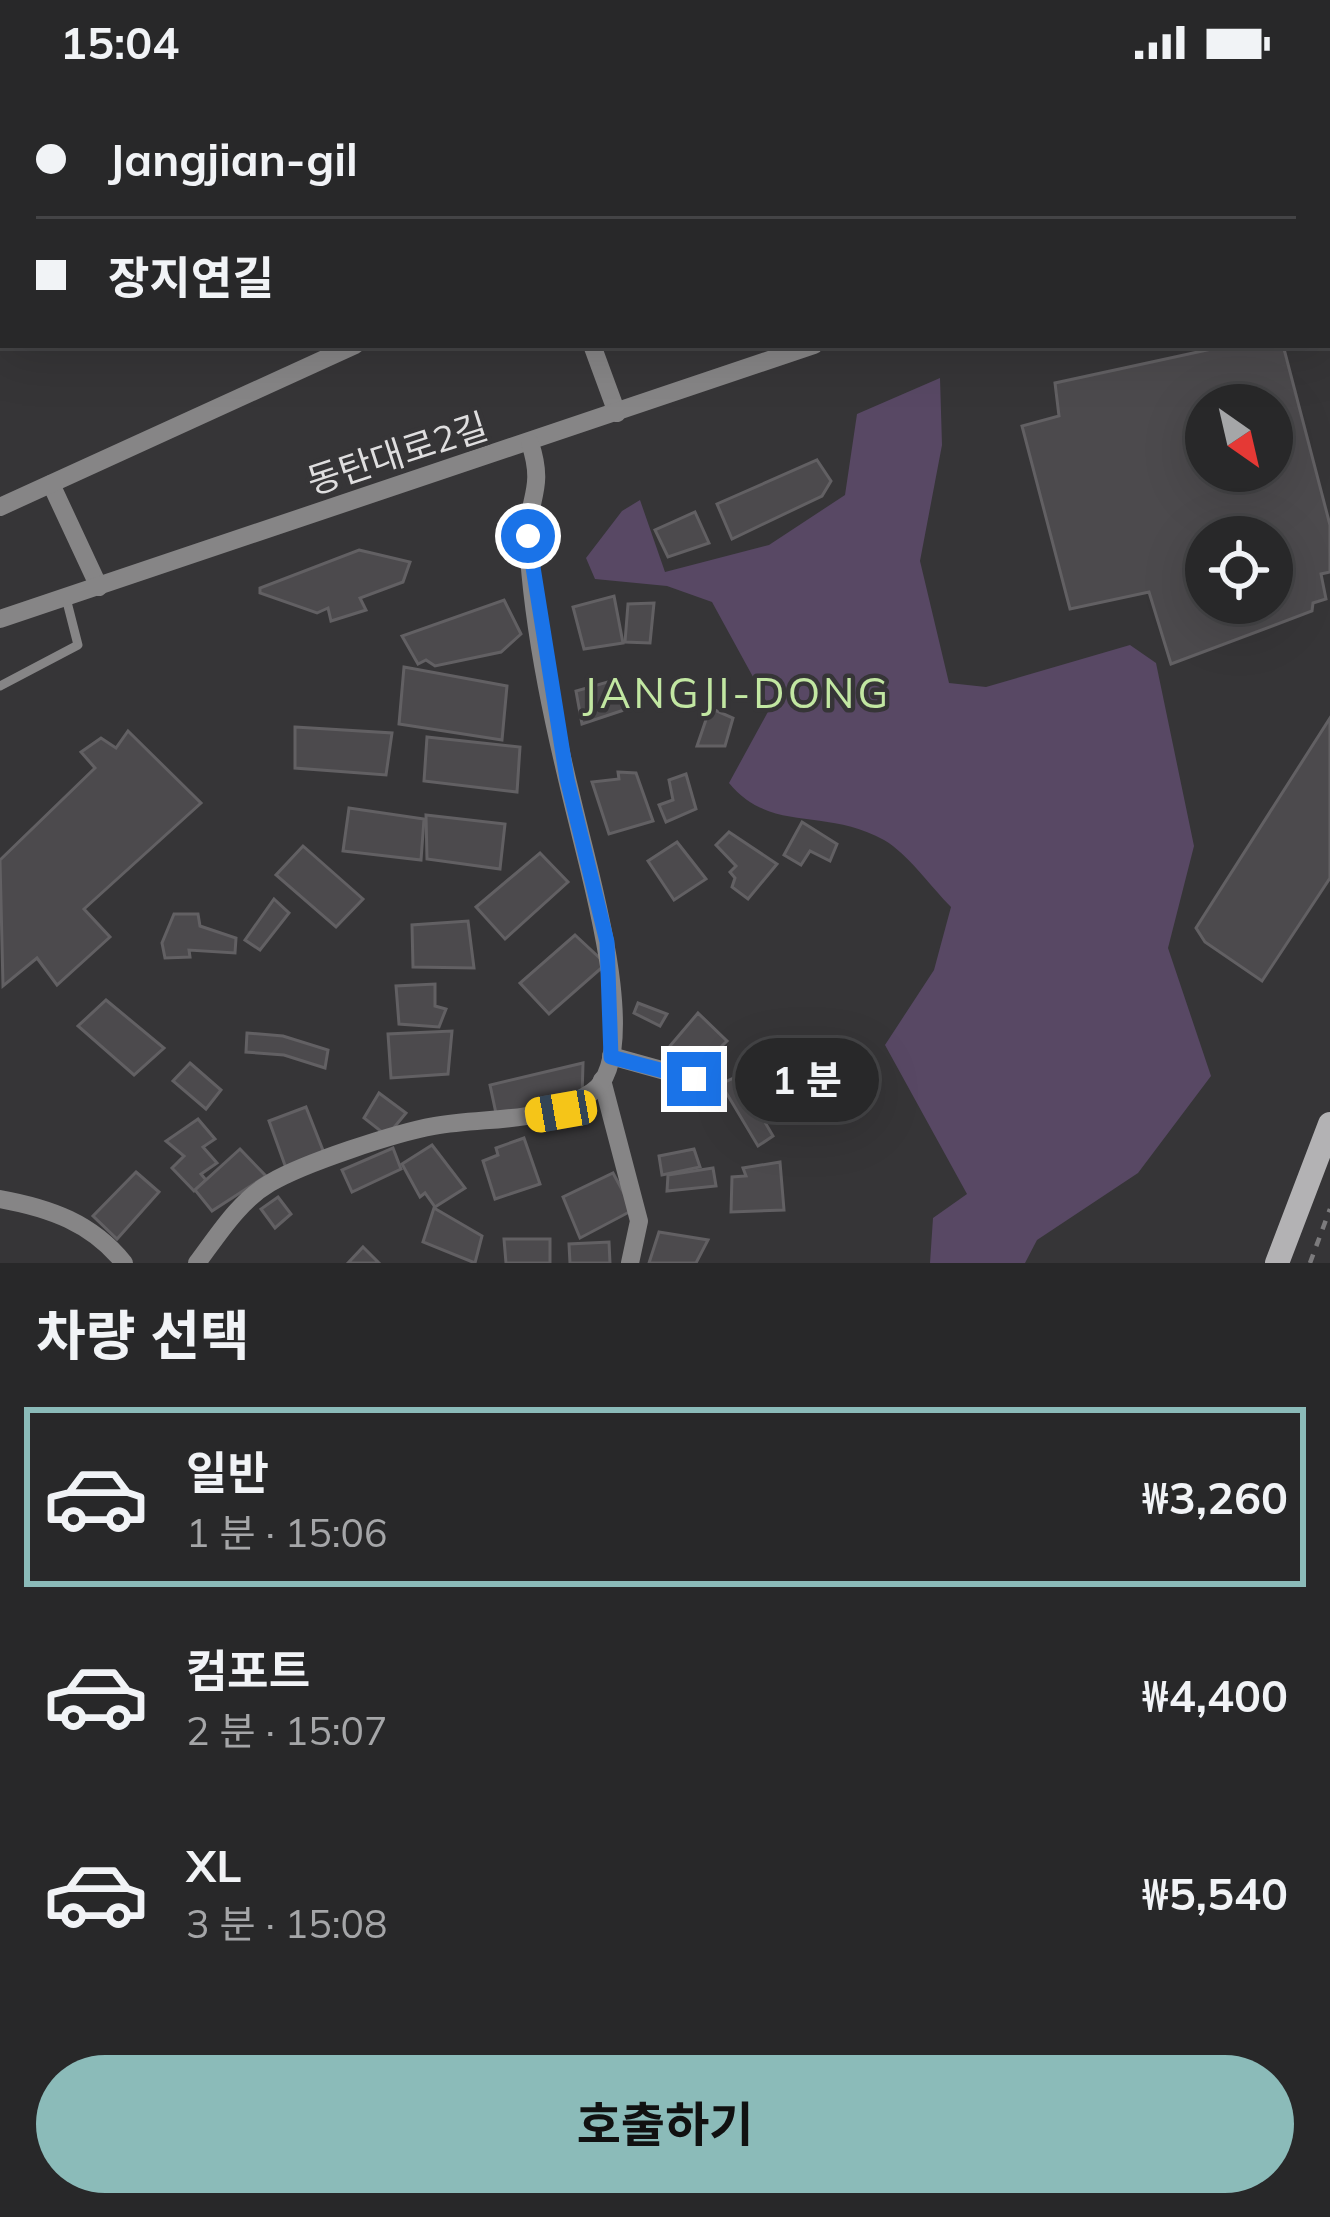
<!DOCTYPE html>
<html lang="ko">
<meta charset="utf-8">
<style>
:root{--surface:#282829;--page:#343435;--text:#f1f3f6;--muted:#a5a6a8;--line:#444446;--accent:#8bbbb9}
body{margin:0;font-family:Mulish,"Noto Sans KR",sans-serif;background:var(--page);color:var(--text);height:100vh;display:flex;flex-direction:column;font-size:45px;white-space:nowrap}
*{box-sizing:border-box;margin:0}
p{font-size:39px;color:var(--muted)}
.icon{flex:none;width:66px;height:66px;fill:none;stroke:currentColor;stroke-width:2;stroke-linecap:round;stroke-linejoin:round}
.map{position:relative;height:1179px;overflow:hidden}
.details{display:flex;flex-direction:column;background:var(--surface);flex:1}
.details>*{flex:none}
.top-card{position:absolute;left:0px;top:0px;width:1332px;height:264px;box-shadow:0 12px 48px #0002,0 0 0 3px var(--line);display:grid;align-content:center;height:264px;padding:0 36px;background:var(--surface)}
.needle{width:78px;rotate:146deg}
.tools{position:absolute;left:1185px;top:300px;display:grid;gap:24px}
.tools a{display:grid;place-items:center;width:108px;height:108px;border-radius:50%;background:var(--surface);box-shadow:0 12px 48px #0002,0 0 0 3px var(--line);font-size:60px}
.end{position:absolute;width:54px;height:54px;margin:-27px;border:15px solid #1a73e8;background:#fff;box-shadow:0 0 0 6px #fff}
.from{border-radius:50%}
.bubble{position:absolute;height:84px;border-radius:42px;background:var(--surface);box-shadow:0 12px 48px #0002,0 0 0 3px var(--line);font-size:39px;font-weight:700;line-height:84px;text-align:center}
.car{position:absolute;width:36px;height:72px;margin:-36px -18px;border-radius:15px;box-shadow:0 0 9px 3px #0007;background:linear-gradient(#f5c518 24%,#345 0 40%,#f5c518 0 76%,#345 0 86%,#f5c518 0)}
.top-card b{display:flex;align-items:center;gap:42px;height:114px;font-size:45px}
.top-card b+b{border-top:3px solid var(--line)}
.top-card i{width:30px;height:30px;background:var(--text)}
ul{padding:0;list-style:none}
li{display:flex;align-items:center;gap:36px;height:180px;margin:0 24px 18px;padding:0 12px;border:6px solid transparent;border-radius:0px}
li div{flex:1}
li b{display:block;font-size:45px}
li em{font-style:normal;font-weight:700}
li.on{border-color:var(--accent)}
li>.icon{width:108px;height:108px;stroke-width:1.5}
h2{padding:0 36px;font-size:54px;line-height:144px}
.action{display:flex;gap:24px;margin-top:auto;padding:24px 36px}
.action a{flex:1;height:138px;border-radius:72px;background:var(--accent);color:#111;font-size:48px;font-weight:700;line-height:138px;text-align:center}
.status{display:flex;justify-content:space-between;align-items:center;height:84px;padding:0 60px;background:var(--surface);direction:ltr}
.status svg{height:33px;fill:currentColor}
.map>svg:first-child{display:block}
.green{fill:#584864}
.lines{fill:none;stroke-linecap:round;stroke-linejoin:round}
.river{stroke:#22112c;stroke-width:45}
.building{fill:#4c4a4d;stroke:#626063;stroke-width:3;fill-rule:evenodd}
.path{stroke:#7c7b7d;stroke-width:4.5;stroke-dasharray:9 9;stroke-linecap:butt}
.lane{stroke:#868586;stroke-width:9}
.street{stroke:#868586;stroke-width:18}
.secondary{stroke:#b3b2b4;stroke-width:24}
.primary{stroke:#d6d5d7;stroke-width:30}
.route{stroke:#1a73e8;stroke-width:15}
.labels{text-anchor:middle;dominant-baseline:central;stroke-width:9;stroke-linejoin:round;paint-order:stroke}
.street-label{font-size:36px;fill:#dfdedf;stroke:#363537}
.quarter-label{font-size:42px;letter-spacing:3px;fill:#c2e7a2;stroke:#363537}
</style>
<div class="status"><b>15:04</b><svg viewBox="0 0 49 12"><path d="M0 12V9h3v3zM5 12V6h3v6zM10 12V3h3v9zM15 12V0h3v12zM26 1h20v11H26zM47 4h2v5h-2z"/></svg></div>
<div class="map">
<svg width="1330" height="1179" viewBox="0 0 1330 1179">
<rect width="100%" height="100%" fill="#363537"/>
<path class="green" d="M940,294L942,361L920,477L949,599L986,603L1130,561L1156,579L1194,762L1168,864L1211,992L1138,1089L1037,1156L1025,1179H930L933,1134L967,1110L885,961L934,886L951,823C931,803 908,770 884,756C825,723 771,750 729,699L770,624L712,518L667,502L595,495L586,474L622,427L640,416L665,488L769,461L845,411L857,330Z"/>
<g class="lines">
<g class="river">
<path d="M145,3L147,0"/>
<path d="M0,101H3"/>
</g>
</g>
<g class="building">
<path d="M1230,261H1283L1330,441V488L1321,490L1326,515L1313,519L1312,527L1171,580L1149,508L1070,525L1022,342L1059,332L1055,299ZM1206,321H1272V387H1206ZM1206,453H1272V519H1206Z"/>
<path d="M817,376L831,397L822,412L732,455L717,420Z"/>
<path d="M695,428L709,459L668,473L655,446Z"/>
<path d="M359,466L410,478L403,498L360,514L366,526L331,537L328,524L317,529L260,509V504Z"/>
<path d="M614,512L623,559L584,565L573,523Z"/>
<path d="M504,516L521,550L501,568L435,582L426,576L418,580L402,552Z"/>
<path d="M654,519L650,559L625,558L628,520Z"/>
<path d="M404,583L507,602L502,656L399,640Z"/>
<path d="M618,595L627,625L582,640L576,607Z"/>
<path d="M710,624L733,634L725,662H697Z"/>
<path d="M1330,634V794L1262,897L1205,858L1196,844Z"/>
<path d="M295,643L392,649L386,691L295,684Z"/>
<path d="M128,647L201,719L84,825L110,853L57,901L37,874L3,902L0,776L95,684L81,668L101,654L116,664Z"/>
<path d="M427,653L520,663L517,708L424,697Z"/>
<path d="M618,688L636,689L653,737L609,750L592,698L619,695Z"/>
<path d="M686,690L696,725L666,738L659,721L673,716L669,696Z"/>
<path d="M349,724L424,735L421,776L343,767Z"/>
<path d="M426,731L505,740L500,785L427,775Z"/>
<path d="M802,738L837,760L830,777L810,767L801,781L784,771Z"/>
<path d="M729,748L777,780L748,815L732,803L735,794L730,788L736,782L716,761Z"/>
<path d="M677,758L706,795L674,816L648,777Z"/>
<path d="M303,762L363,815L336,843L276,791Z"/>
<path d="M540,769L568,798L505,855L476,823Z"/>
<path d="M274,815L289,829L260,866L245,856Z"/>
<path d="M174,830H198L200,842L236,854L235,869L189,866L190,873L165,874L162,859Z"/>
<path d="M468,837L474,884L413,883L412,841Z"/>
<path d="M575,851L606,880L549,930L520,899Z"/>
<path d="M435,900V922L446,925L439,943L399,940L396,902Z"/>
<path d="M106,916L164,964L134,991L78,942Z"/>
<path d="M638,919L667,930L660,942L634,929Z"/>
<path d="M698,929L727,957L696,987L666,977L670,962Z"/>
<path d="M452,947L448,990L391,994L388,950Z"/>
<path d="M247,949L283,952L328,966L325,984L284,971L246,968Z"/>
<path d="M190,979L221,1006L206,1025L173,997Z"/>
<path d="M583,979L582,1014L497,1034L490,1001Z"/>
<path d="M738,992L773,1052L758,1062L721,1000Z"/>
<path d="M379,1009L406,1029L387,1052L364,1034Z"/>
<path d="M306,1023L324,1069L286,1084L269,1037Z"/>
<path d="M198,1035L215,1055L203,1063L217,1079L201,1090L206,1096L194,1107L172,1084L184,1072L166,1057Z"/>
<path d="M524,1054L540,1100L495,1115L483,1077L498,1071L496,1064Z"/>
<path d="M432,1061L465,1104L435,1123L425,1109L420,1113L402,1080Z"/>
<path d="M393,1064L401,1085L352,1108L342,1086Z"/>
<path d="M240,1065L266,1092L212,1127L195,1106Z"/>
<path d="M694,1065L700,1083L662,1091L659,1072Z"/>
<path d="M780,1078L784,1126L731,1128L732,1093L746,1092L743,1084Z"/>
<path d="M713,1084L716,1102L667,1107L668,1091Z"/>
<path d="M136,1088L159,1108L117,1155L93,1132Z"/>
<path d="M613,1089L633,1126L580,1154L563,1113Z"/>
<path d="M278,1113L291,1130L275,1144L261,1125Z"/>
<path d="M434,1124L482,1152L475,1179L423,1158Z"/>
<path d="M659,1148L708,1156L696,1179H649Z"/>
<path d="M504,1155H550V1179H506Z"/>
<path d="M609,1158L610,1179H570L569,1160Z"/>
<path d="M363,1163L379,1179H348Z"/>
</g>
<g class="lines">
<path class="path" d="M1310,1179L1330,1125"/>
<path class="lane" d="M0,602L78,561L66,514"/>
<g class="street">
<path d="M886,0L887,3"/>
<path d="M1198,0L1200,3"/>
<path d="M785,3L791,0"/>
<path d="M1148,3L1156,0"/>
<path d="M1329,65H1330"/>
<path d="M592,261L617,329"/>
<path d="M51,400L99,503"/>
<path d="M0,423L355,261"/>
<path d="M0,535L814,261"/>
<path d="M611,972L694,995"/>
<path d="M602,996L639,1137L630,1179"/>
<path d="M0,1115C50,1124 92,1139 124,1179"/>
<path d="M197,1179C218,1151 239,1117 270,1099C304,1079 395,1049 434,1042C489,1032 544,1041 592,1008C643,974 591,795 579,744C556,652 533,551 528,457C526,415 546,407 530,359"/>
</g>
<path class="secondary" d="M1277,1179L1330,1040"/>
<g class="primary">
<path d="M425,3L432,0"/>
<path d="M544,3L551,0"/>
<path d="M0,195L3,194"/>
<path d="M0,247L3,245"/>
</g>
</g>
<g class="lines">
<path class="route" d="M528,452L567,695L607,858L611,973L694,995"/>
</g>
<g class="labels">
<g class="street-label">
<text transform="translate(397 369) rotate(-18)">동탄대로2길</text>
</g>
<g class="quarter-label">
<text x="737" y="608">JANGJI-DONG</text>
</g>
</g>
</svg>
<div class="tools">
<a><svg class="needle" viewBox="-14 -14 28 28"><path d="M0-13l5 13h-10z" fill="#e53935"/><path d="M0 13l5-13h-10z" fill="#a5a6a8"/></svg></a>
<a><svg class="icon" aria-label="locate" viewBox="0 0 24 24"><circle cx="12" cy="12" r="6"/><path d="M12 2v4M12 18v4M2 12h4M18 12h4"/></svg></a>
</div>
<i class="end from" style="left:528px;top:452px"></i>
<i class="end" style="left:694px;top:995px"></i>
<div class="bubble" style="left:735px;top:954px;width:144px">1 분</div>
<i class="car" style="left:561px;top:1027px;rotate:260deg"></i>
<div class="top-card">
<b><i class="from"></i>Jangjian-gil</b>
<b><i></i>장지연길</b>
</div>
</div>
<section class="details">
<h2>차량 선택</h2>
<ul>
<li class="on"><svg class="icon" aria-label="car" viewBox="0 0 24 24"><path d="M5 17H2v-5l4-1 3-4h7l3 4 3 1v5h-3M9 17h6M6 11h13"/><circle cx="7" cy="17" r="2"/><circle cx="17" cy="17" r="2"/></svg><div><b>일반</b><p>1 분 · 15:06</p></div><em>₩3,260</em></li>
<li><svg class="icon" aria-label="car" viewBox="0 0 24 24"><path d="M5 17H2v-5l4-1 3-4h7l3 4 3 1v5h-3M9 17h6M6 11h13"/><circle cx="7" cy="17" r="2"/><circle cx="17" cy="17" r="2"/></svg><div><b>컴포트</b><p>2 분 · 15:07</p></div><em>₩4,400</em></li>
<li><svg class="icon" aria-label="car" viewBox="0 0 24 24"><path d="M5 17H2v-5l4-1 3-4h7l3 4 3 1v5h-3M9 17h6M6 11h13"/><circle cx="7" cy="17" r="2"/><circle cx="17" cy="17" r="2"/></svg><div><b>XL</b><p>3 분 · 15:08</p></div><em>₩5,540</em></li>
</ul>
<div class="action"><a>호출하기</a></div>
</section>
